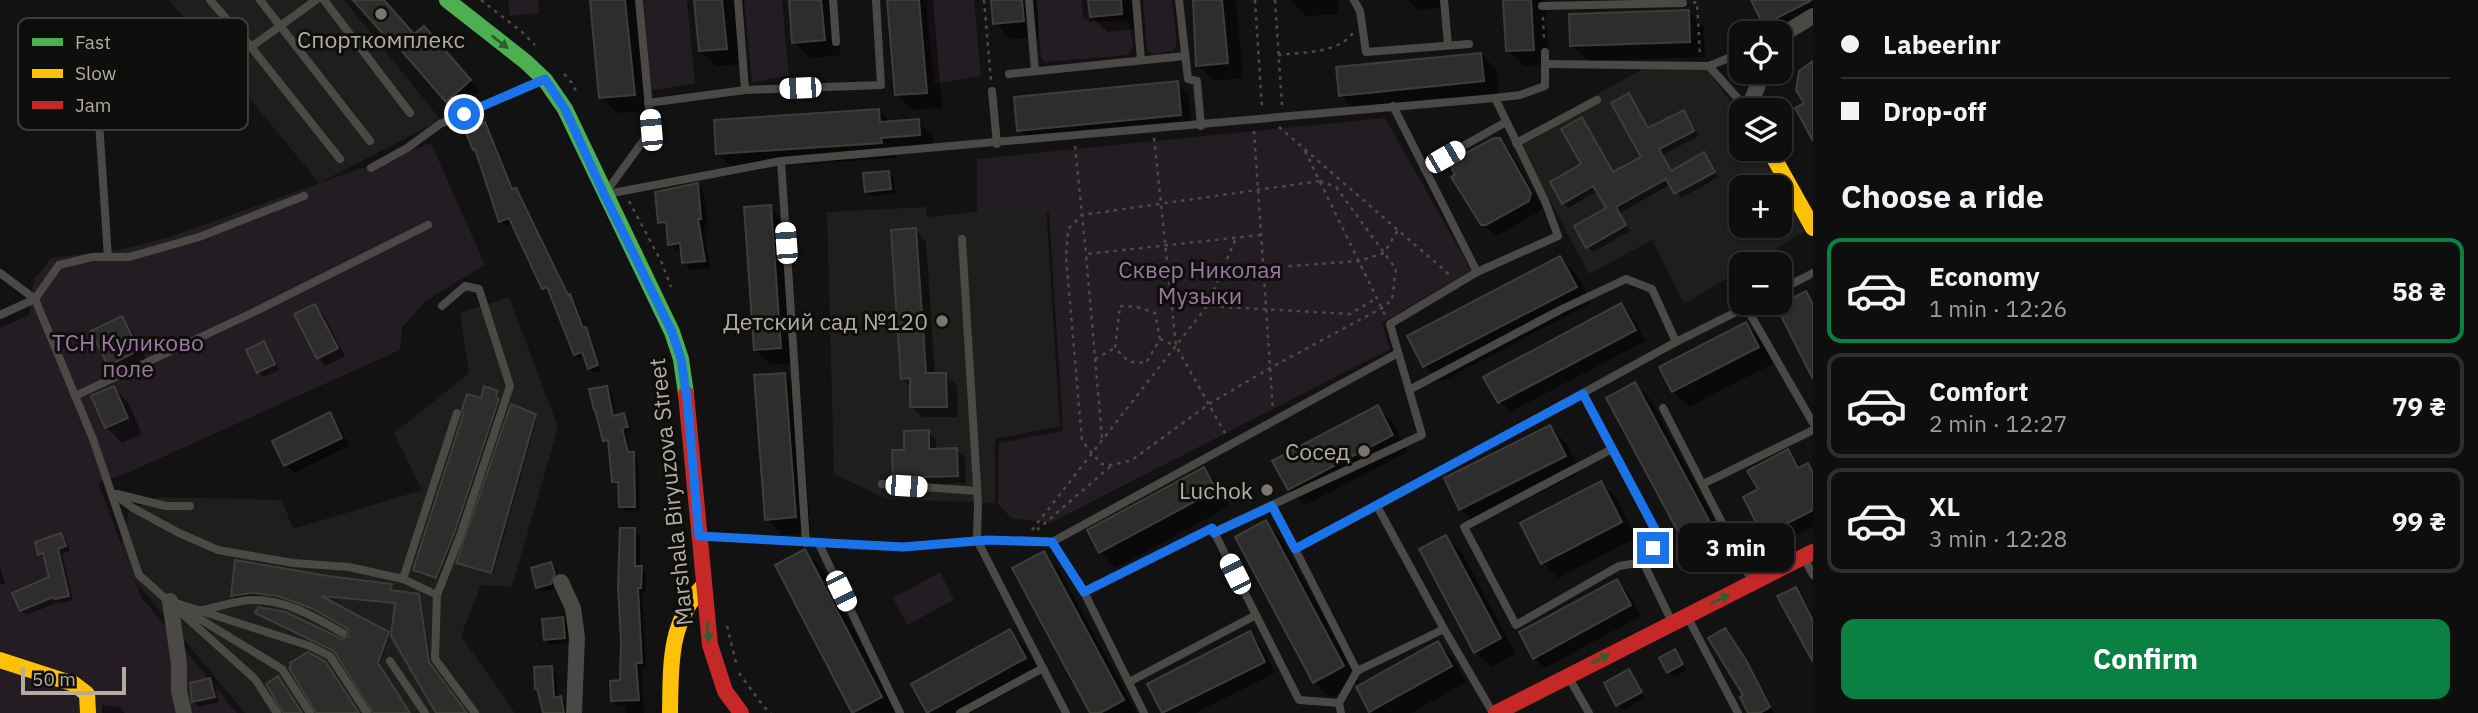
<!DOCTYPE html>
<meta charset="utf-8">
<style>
:root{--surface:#0e0e0e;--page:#171717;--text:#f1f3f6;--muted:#9b9c9e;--line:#2e2e2e;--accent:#0b8043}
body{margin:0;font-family:"IBM Plex Sans",sans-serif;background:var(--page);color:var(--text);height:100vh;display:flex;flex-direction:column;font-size:26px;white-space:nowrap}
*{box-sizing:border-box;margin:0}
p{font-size:23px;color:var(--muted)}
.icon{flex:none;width:38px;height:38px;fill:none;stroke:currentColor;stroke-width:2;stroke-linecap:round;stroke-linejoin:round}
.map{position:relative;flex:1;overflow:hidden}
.sheet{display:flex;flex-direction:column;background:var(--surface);width:665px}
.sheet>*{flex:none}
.banner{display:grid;align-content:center;height:154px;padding:0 28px;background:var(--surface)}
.controls{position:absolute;left:1729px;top:21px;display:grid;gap:14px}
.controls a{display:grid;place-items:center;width:63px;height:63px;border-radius:14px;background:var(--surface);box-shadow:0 2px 5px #0004,0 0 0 2px var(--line);font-size:35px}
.scale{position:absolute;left:21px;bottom:18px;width:105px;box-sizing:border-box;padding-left:7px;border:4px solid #b5aca1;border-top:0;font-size:19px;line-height:24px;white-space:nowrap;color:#b5aca1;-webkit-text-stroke:5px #0e0e0c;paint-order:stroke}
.end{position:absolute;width:32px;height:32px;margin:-16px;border:9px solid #1a73e8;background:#fff;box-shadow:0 0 0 4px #fff}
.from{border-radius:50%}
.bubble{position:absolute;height:49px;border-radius:14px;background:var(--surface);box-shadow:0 2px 5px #0004,0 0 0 2px var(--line);font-size:23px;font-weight:800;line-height:49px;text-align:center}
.car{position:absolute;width:21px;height:42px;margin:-21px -10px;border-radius:9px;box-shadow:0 0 5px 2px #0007;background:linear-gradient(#fff 24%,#345 0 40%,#fff 0 76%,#345 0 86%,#fff 0)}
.banner b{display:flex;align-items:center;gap:24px;height:66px;font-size:26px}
.banner b+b{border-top:2px solid var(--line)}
.banner i{width:18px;height:18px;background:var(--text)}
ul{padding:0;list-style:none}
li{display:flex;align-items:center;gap:21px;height:105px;margin:0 14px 10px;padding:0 14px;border:4px solid var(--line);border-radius:14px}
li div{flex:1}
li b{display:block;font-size:26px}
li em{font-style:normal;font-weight:800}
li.on{border-color:var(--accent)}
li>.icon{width:63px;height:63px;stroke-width:1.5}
h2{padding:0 28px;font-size:32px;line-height:84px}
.primary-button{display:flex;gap:14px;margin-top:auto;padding:14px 28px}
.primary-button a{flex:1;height:80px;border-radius:14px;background:var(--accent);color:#fff;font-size:28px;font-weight:800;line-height:80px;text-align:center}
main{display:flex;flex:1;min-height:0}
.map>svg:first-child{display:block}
.built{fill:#1e1e1c;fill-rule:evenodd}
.green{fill:#231c23}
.shadow{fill:#0007}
.building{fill:#2d2d2b;stroke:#3f3d3a;stroke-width:2}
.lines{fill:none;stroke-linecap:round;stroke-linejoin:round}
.path{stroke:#4d4a47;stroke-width:2.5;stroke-dasharray:3.5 5;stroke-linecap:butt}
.lane{stroke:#4b4946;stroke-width:8}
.street{stroke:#4b4946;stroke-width:16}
.fast{stroke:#4caf50;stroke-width:16}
.slow{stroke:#ffc107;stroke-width:16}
.jam{stroke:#c62828;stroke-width:16}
.oneway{fill:#2d5e2e}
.route{stroke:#1a73e8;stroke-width:9}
.poi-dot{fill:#7c766f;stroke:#0e0e0c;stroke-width:2.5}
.labels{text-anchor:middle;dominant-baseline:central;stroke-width:6;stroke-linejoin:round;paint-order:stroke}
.poi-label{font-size:23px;fill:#b5aca1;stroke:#0e0e0c;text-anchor:end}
.park-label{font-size:23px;fill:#9e76a3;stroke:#0e0e0c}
.street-label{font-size:23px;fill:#b5aca1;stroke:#0e0e0c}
.key{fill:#0e0e0c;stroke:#403d39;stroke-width:2}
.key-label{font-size:19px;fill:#b5aca1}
</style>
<main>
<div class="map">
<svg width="1813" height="713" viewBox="0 0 1813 713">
<rect width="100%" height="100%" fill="#121212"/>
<g class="built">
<path d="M169,0H344L441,120L319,183Z"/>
<path d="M1646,67H1706L1741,117V149H1759L1805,231L1750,264H1741V270L1684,304L1652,240L1589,274L1517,139ZM1741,187H1780V226H1741Z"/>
<path d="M1046,205L1060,426L995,439V503L886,499L834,474L827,212L926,207L927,217Z"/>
<path d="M509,297L558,427L512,587L481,585L461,636L515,713H245L118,560L129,510L161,497L282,500L293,529L422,490L394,433L469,373L460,313Z"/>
</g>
<g class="green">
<path d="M508,0H538L539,13L510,16Z"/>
<path d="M644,0H687L695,84L651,90Z"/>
<path d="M744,0H782L789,76L752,82Z"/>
<path d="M926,0H974L981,76L934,84Z"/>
<path d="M1036,0H1082L1083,18L1091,22L1125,20L1130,24L1133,47L1128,55L1046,62L1041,58Z"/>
<path d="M1143,0H1172L1177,43L1173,51L1153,54L1147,50Z"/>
<path d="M1385,118L1471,270L1382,323L1390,349L1050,523L1011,518L998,504L999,443L1063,431L1049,213L977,215V159Z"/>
<path d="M431,143L485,265L424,302L402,328L400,350L125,474L98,483L141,597L237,713H0V328L29,315L34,280L51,258L123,249L170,237Z"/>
<path d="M940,572L954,600L907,625L893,598Z"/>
</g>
<g class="shadow">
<path d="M355,0H383L415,36L433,37L479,91L457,110Z"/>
<path d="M592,0H639L650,110L617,113L601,97Z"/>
<path d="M695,0H736L742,64L716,66L700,51Z"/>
<path d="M791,0H835L840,55L810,58L794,42Z"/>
<path d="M889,0H933L942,108L912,110L896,94Z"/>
<path d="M993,0H1037L1039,37L1011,39L995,23Z"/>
<path d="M1090,0H1135L1137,29L1107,32L1091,16Z"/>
<path d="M1195,0H1236L1243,78L1214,81L1198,65Z"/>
<path d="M1290,0H1338L1339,14L1306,16Z"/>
<path d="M1409,0H1445L1446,7L1418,10Z"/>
<path d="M1505,0H1545L1549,65L1524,66L1508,50Z"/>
<path d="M1776,0H1813V11L1773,32L1765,24Z"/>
<path d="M1688,11L1704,27L1705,57L1588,61L1572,45Z"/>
<path d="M1481,54L1497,70L1499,97L1356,111L1341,95Z"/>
<path d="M1177,83L1188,94L1191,125L1030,141L1019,130Z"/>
<path d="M1629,96L1650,130L1683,112L1688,117L1698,136L1663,155L1672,172L1704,155L1719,177L1681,198L1671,184L1620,213L1630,231L1593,252L1588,247L1608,209L1598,191L1568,208L1563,203L1583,165L1582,119L1587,124L1614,174L1643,157Z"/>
<path d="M879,111L890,123L918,121L933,136L934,150L896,153V158L733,169L718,154Z"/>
<path d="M484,124L489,129L514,190L520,195L570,297L575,301L586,330L590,334L602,370L594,373L589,368L585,357L580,359L575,354L551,292L544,288L513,223L506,226L501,221L477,152L474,149Z"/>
<path d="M1499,140L1510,151L1541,205L1540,211L1498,235H1494L1482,224Z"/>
<path d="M888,173L894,178L895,194L871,196L866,191Z"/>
<path d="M697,185L704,192L708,225H704L710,268L691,270L684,263L683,250L677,251L670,244L667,229L660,222Z"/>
<path d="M770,207L786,223L796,363L771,365L755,349Z"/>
<path d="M915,230L926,241L935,375H946L957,386V417H922L911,406V387L903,378Z"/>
<path d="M1560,258L1576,274L1591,303L1441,382L1425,366Z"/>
<path d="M1621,305L1632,316L1645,341L1510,412L1499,401Z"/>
<path d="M315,306L323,314L345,356L326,366L318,358Z"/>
<path d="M121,318L129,326L146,359L118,373L110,365Z"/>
<path d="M1746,324L1762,340L1774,363L1689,407L1673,391Z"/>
<path d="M263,343L269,349L279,370L263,377L258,372Z"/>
<path d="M785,375L800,391L811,533L783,535L767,519Z"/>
<path d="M1635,385L1651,400L1726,542L1700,556L1684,540Z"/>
<path d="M607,387L612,393L616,417L624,415L629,420L632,432L626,433L631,454L638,459L640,511L626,512L621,506L619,487L613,481L610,446L605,440Z"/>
<path d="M114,388L129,404L142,434L122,443L106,427Z"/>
<path d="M497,392L499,394L497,399L500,402L455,536L438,579L417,572L415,570L482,400Z"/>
<path d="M1377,407L1393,423L1408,452L1305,505L1289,489Z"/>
<path d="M329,415L338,423L349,446L294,473L286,465Z"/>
<path d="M535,415L537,418L493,574L460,565L458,563Z"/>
<path d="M1550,427L1566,443L1581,472L1476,525L1461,509Z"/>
<path d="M928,432L936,440V450H956L965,458L966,483L902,486L894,477L906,451Z"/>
<path d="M1788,452L1802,468L1807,465L1813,471V526L1775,546L1765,535L1760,490Z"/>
<path d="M1203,469L1219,485L1230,506L1116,568L1100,552Z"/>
<path d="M1601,483L1617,499L1636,538L1558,578L1543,563Z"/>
<path d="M1265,522L1281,538L1359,682L1331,698L1315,682Z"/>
<path d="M634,530L640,535V567L646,573V593H642L646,667L641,668L644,713H626V705L618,706L613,701L622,682Z"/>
<path d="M61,535L66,540L70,551L62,554L73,600L60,604L59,602L26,615L21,610L51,578L45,559L40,554Z"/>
<path d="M1446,537L1462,553L1516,654L1491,667L1475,652Z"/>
<path d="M806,552L822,568L897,713L853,712Z"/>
<path d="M1043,553L1059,569L1137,713H1092Z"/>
<path d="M237,562L328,578L391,585L392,592L418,596L421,598L432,670L466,713H438L397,604L320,597L390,635L379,667L409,713H374L342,641L350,638L351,631L317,611L293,601L267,595L235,598L233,596Z"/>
<path d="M551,564L556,569L559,580L556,589L542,592L537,587Z"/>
<path d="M0,568L5,583L0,585Z"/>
<path d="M1617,581L1628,592L1641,616L1545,668L1534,658Z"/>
<path d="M1796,589L1801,594L1813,618V659Z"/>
<path d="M562,619L567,624L569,643L551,645L546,640Z"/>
<path d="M1725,630L1730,635L1774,713H1750Z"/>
<path d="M1009,631L1025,647L1041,674L971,713H929Z"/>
<path d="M1249,633L1260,644L1275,673L1196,713H1164L1150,685Z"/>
<path d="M1438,643L1454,659L1466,682L1411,713H1373L1371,711Z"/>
<path d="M1675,651L1687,670L1674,677L1669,672Z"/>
<path d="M551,668L556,673L558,699L561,698L566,703L568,713H545Z"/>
<path d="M1629,672L1645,698L1623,710L1617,705Z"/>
<path d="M210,679L215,685L219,702L199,707L194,702Z"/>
<path d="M102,705L120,707L125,713H102Z"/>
</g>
<g class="building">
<path d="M353,0H384L414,34L424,26L471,80L446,102L394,42L392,44Z"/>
<path d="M590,0H625L635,95L599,98Z"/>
<path d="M694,0H722L727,49L699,51Z"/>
<path d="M789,0H821L825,40L792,43Z"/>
<path d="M887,0H919L927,93L895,95Z"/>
<path d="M991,0H1022L1024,21L993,24Z"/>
<path d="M1088,0H1121L1122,14L1090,17Z"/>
<path d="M1193,0H1222L1228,63L1196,66Z"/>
<path d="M1503,0H1531L1534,50L1506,51Z"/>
<path d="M1751,0H1812L1763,25Z"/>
<path d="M1689,10L1690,42L1570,46L1569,14Z"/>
<path d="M1481,53L1484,81L1339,96L1336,67Z"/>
<path d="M1813,61V141L1795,108L1804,103L1796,90L1799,71Z"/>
<path d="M1178,81L1181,115L1017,131L1014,97Z"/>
<path d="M1629,93L1648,128L1684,110L1694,131L1659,149L1671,171L1704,152L1715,172L1674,194L1666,179L1616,207L1626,225L1586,248L1574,226L1606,208L1593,186L1562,204L1550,182L1581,164L1561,129L1582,117L1613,172L1641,157L1611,103Z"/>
<path d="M879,109L880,122L919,119L920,135L881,138L882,143L716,154L714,120Z"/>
<path d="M485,122L512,189L516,188L568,295L570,294L583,328L586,327L598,365L588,369L582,352L574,355L547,287L542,289L509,218L499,222L475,149L473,150L465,130Z"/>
<path d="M1494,138H1500L1531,193L1529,201L1486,225H1481L1451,177L1455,175L1449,162Z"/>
<path d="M889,171L891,189L865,192L863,173Z"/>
<path d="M698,183L701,219H698L705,261L682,263L680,243L668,245L666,222L658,223L655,192Z"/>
<path d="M771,205L781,348L754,350L744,207Z"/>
<path d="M916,228L926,373H946L947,407H910V378L901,379L891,230Z"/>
<path d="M1560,256L1577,287L1423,367L1407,336Z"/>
<path d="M1806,291L1813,305V379L1776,306Z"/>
<path d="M1621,303L1636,330L1498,403L1483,377Z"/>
<path d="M315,304L338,348L317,359L294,314Z"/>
<path d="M122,316L139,350L108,366L91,331Z"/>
<path d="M1746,322L1759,347L1672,392L1659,367Z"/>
<path d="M264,341L275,364L257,373L246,350Z"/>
<path d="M785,373L796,517L765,520L754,375Z"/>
<path d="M1635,382L1712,526L1683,541L1606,398Z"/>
<path d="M114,386L128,418L105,428L91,396Z"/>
<path d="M484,386L498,391L496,397L499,399L454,534L436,578L413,570L463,415L462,409L467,394L481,398Z"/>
<path d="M607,386L613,416L624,413L628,427L622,428L628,452H634L635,507H619L618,482H612L608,440L603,441L595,410H594L589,389Z"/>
<path d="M511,404L536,414L491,573L456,563Z"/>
<path d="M1378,405L1393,435L1288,490L1272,461Z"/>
<path d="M330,412L342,438L284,466L272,441Z"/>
<path d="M1550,425L1566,456L1459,510L1444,478Z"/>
<path d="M929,430V449L957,448L958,476L893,478L892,450H904V431Z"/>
<path d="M1788,449L1798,468L1808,463L1813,473V510L1763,536L1743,497L1758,489L1747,471Z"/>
<path d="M1204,467L1216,490L1099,553L1087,530Z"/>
<path d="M1601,481L1622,522L1541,564L1520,523Z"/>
<path d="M1266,520L1344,666L1313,683L1235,537Z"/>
<path d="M620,528H635V566H642L641,588H638L642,663H636L639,700L611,701L610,681L620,680L621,641L618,588Z"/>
<path d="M61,533L66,546L58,549L69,596L54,599L53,597L20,611L12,593L49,577L43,553L38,555L35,542Z"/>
<path d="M1446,535L1501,638L1474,653L1419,549Z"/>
<path d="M805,549L882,697L852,713L775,565Z"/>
<path d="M1044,551L1124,700L1100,713H1090L1012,568Z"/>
<path d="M235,560L328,576L392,584L390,590L419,594L429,662L467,713H436L391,636L395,603L321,596L389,632L378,663L410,713H373L334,651L255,613L258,607L286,612L342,639L349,636L348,629L313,609L278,596L251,593L231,596Z"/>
<path d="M551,562L555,574L551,584L536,588L531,568Z"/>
<path d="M1617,579L1631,605L1533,659L1519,632Z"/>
<path d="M1796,587L1813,621V662L1777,596Z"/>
<path d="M563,617L565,638L544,640L542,619Z"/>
<path d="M1725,628L1746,660L1770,707L1760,713H1748L1740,697L1743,695L1708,638Z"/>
<path d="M1010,629L1026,658L927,713L911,684Z"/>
<path d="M1250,631L1265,662L1162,713L1147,684Z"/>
<path d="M1438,641L1452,666L1369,712L1356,687Z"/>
<path d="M1675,649L1683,664L1667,673L1659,658Z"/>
<path d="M308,652L325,661L359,713H316L289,668L291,666L290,663Z"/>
<path d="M552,666L554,698L561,696L564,713H543L537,688L535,689L534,667Z"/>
<path d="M1629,669L1642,692L1616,706L1604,683Z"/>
<path d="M278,676L302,713H283L266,684Z"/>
<path d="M210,678L215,697L192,702L190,683Z"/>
</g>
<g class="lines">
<g class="path">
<path d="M481,0L522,32L535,45"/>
<path d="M984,0L991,81"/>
<path d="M1255,0L1262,108"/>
<path d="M1275,0L1282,105"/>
<path d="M1693,3L1697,2L1700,55"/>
<path d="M1543,17L1544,42"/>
<path d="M1278,55C1302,52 1337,54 1353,33"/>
<path d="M564,74L572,83L578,95"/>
<path d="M1279,127L1451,276"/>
<path d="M1254,131L1273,411"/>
<path d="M1154,138L1176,346L1226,435"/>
<path d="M1075,146L1086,254"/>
<path d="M1305,151L1385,315"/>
<path d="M1320,181L1336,187L1396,269L1392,300L1382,308L1270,368L1209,404L1132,460L1112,465L1101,464L1082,441L1066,257L1068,229L1082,215Z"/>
<path d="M629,201L662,263L671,287"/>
<path d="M1263,268L1359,261L1384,253L1398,230"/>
<path d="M1120,306L1137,307L1155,313L1160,339L1146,363L1129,362L1115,348Z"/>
<path d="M1207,306L1236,238"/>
<path d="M1160,339L1176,346"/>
<path d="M1095,359L1115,348"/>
<path d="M1102,438L1086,254L1261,235"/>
<path d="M1032,530L1207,306L1350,314L1377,298"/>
<path d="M1037,530L1111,466"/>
<path d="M727,626L737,667"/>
<path d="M739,673L764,707L771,713"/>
</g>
<g class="lane">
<path d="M210,0L251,47L340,159"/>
<path d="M260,0L370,141"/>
<path d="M324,0L410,113"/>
<path d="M738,0L745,90L881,85L876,0"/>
<path d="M833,0L836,42"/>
<path d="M1029,0L1035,71"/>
<path d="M1136,0L1141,60"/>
<path d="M1179,0L1188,79L1197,81L1201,126"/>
<path d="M1354,0L1360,11L1366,52L1469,44"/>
<path d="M1444,0L1448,45"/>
<path d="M1542,6L1683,3"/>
<path d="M251,47L316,0"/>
<path d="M1546,64L1709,66L1741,53"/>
<path d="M1709,66L1748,110"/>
<path d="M1009,74L1185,56"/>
<path d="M992,91L997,144"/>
<path d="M648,103L745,90"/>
<path d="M99,122L108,257"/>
<path d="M1516,143L1597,100"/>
<path d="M781,161L806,543"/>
<path d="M371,168L407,148L440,124L542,81"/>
<path d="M1424,168L1506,122"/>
<path d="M606,192L651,130L639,0"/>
<path d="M607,194L781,161L1495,98"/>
<path d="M962,239L978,503L977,540L1066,713"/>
<path d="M1477,272L1558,236L1545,201L1495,98L1520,95L1545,86V52"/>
<path d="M0,273L35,299L93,439L139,575L255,679L277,713"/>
<path d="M1780,290L1813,273"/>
<path d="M442,306L465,286L479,289L510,386L460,536L437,595L435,659L475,713"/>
<path d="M1746,307L1813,423"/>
<path d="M0,315L35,299L59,265L92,257H129L199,237L304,196"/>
<path d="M1676,342L1754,303"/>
<path d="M1583,394L1655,531L1653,548L1643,562L1672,622"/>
<path d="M75,396L252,313L428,225"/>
<path d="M1663,408L1751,579"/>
<path d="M1612,449L1464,527L1516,625L1619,566L1643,562"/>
<path d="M882,484L977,491"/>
<path d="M1703,484L1813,430"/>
<path d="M111,492L133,508L179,533L218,550L293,563L349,567L403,579L437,595"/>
<path d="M117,494L166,506H190"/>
<path d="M1272,505L1295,549"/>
<path d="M1377,506L1676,342L1652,289L1626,279L1562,309L1409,390"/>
<path d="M1214,532L1422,435L1390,324L1477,272L1393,106"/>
<path d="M702,536L903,547L988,540L1052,542L1084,592"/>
<path d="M818,542L900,713"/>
<path d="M1052,542L1398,353"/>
<path d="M1804,558L1813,575"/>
<path d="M403,579L457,413"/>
<path d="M173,602L310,646L330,656L367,713"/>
<path d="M185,610L282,669L310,713"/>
<path d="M202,610C218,607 235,601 251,600C286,599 314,617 343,633"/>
<path d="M1687,616L1738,713"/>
<path d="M1444,629L1357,671L1295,549L1377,506L1444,629L1493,713"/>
<path d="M390,661L425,713"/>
<path d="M1569,678L1589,713"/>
<path d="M1129,682L1256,615"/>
<path d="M960,713L1043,668"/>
<path d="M1144,713L1084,592L1212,528L1299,700L1339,703"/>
<path d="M1341,713L1339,703L1357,671"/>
</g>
<g class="street">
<path d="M1780,36L1813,16"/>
<path d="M1748,110L1763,72"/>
<path d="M561,582L573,608L577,637L574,713"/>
<path d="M170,601L179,664V691L184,713"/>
</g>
<path class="fast" d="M447,0L526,62L545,80L565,109L672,332L681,359L686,394"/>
<g class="slow">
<path d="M1769,149L1813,228"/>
<path d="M0,660L74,684L87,694L88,713"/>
<path d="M670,713C671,665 668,624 703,586"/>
</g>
<g class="jam">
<path d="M686,394L710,645L725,691L741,713"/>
<path d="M1496,713L1813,552"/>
</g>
</g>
<defs><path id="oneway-solid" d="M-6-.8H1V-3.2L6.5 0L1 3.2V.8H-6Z" transform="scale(1.75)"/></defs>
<g class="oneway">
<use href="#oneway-solid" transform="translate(500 42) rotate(38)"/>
<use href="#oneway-solid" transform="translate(1720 599) rotate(-26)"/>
<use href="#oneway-solid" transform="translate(708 632) rotate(84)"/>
<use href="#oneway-solid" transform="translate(1600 659) rotate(-27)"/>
</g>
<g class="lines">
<path class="route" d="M464,114L545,79L565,109L604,194L672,332L681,359L687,398L699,536L903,547L988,540L1052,542L1084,592L1212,528L1214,533L1272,506L1295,549L1583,394L1656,531L1653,548"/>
</g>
<g class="poi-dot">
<circle cx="381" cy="14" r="7"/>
<circle cx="942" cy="321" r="7"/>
<circle cx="1364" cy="451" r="7"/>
<circle cx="1267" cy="490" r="7"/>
</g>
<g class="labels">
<g class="poi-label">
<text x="381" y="39" text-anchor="middle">Спорткомплекс</text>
<text x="928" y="321">Детский сад №120</text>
<text x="1350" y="451">Сосед</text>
<text x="1253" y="490">Luchok</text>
</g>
<g class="park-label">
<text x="1200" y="269">Сквер Николая<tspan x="1200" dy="26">Музыки</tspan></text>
<text x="128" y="342">ТСН Куликово<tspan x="128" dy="26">поле</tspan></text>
</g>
<g class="street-label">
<text transform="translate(670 492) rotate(-96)">Marshala Biryuzova Street</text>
</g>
</g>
<rect x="18" y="18" width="230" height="112" rx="10" class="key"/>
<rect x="32" y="38" width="31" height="8" fill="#4caf50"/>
<rect x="32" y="69" width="31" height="9" fill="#ffc107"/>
<rect x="32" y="101" width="31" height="8" fill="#c62828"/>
<g class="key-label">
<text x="75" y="49">Fast</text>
<text x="75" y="80">Slow</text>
<text x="75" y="112">Jam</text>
</g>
</svg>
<div class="controls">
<a><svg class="icon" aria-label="locate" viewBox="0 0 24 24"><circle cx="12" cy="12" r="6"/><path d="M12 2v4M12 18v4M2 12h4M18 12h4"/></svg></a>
<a><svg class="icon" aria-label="layers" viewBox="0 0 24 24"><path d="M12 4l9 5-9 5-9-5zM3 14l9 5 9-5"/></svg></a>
<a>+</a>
<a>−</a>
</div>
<div class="scale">50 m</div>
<i class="end from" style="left:464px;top:114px"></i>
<i class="end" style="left:1653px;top:548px"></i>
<div class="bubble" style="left:1678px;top:523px;width:116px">3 min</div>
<i class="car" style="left:800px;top:88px;rotate:268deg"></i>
<i class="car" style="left:651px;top:130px;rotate:355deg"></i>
<i class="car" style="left:1445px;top:157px;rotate:60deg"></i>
<i class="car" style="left:786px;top:243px;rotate:356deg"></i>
<i class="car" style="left:906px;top:486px;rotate:94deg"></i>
<i class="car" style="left:1235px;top:574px;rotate:333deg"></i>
<i class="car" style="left:841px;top:591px;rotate:154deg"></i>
</div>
<section class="sheet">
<div class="banner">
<b><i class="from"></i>Labeerinr</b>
<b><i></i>Drop-off</b>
</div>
<h2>Choose a ride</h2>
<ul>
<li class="on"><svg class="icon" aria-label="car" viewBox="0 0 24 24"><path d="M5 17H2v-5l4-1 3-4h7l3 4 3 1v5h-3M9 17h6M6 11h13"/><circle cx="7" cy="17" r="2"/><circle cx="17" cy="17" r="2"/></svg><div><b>Economy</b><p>1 min · 12:26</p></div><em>58 ₴</em></li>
<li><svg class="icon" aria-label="car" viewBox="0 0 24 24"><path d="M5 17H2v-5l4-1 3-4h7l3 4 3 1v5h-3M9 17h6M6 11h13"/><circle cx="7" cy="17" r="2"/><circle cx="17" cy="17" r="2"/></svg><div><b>Comfort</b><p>2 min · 12:27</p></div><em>79 ₴</em></li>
<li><svg class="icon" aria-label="car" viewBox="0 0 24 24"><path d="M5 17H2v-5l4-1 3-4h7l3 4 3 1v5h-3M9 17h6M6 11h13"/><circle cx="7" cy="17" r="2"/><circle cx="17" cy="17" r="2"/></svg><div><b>XL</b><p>3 min · 12:28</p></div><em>99 ₴</em></li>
</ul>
<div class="primary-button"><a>Confirm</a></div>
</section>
</main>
